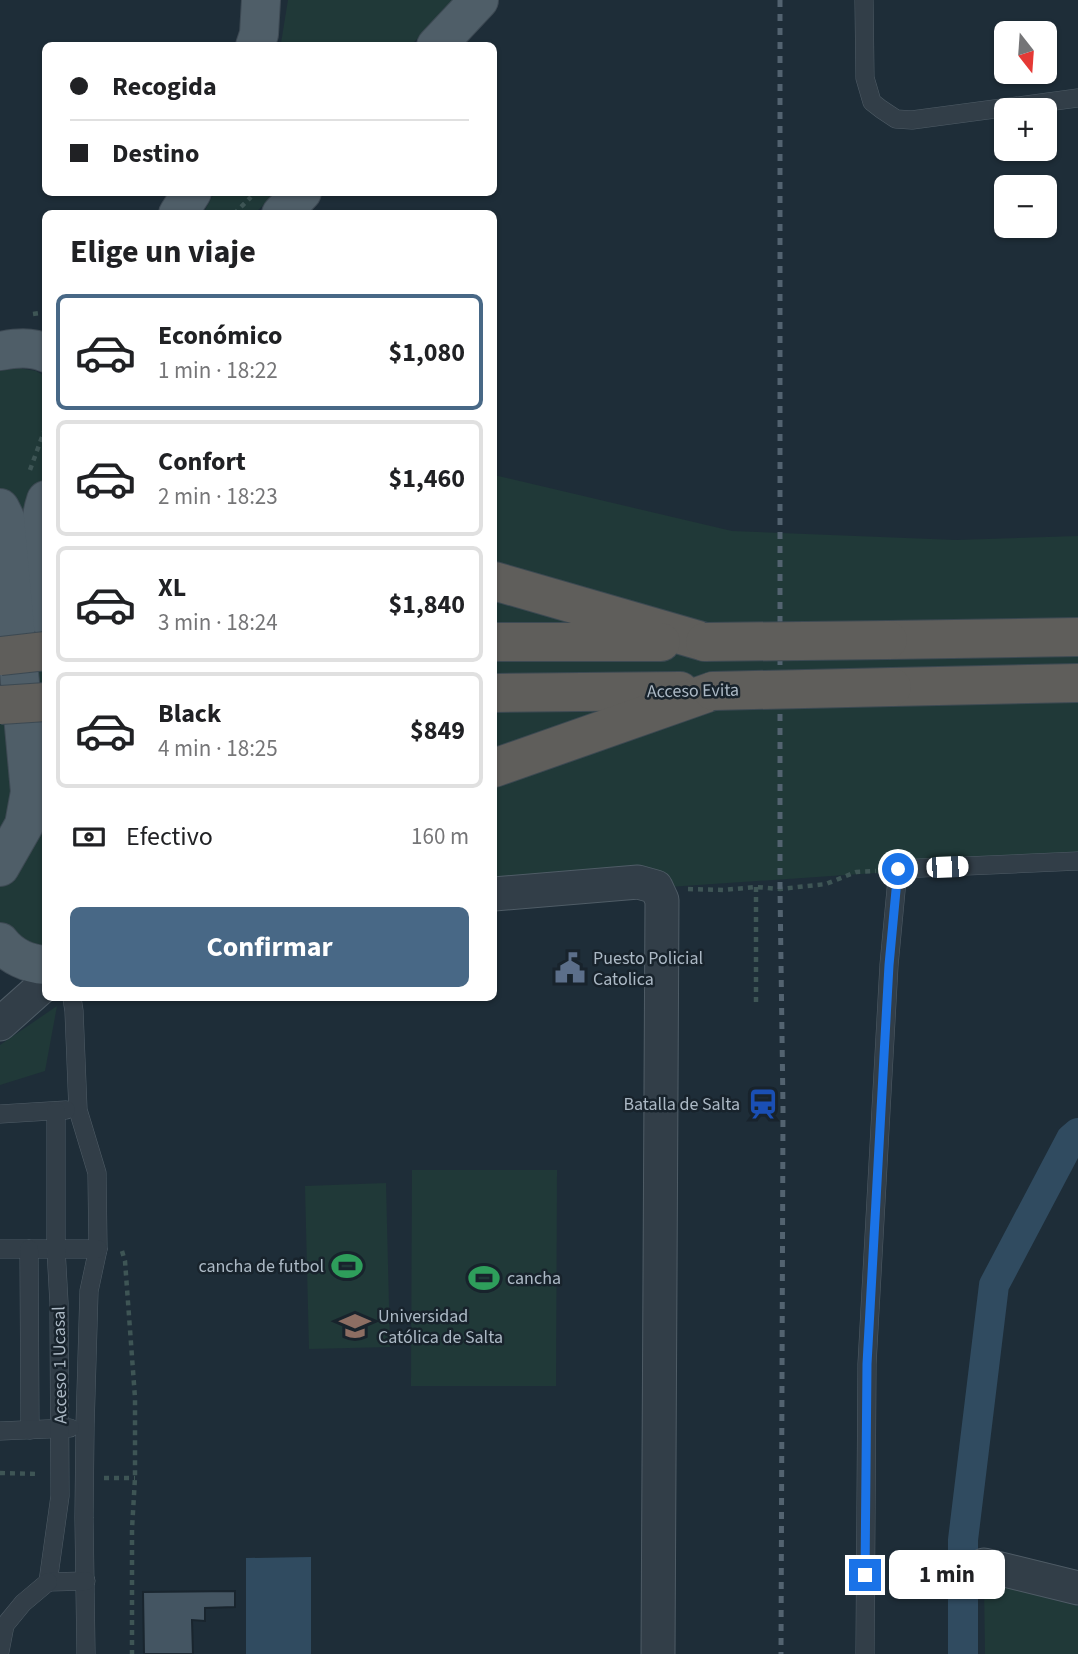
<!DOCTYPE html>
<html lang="es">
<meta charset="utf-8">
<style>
:root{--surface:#fff;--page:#f6f6f6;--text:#202124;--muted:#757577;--line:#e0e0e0;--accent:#486886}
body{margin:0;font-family:"Source Sans 3",sans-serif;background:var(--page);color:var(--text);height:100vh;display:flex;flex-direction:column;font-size:26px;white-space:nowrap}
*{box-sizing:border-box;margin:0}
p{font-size:23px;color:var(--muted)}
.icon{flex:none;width:38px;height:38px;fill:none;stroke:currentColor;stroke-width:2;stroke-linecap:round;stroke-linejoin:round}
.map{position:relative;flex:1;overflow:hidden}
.panel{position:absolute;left:42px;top:210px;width:455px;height:791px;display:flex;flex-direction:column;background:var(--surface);border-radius:10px;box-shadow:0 2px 5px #0004}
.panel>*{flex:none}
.banner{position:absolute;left:42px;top:42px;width:455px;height:154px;border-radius:10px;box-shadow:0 2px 5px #0004;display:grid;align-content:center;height:154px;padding:0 28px;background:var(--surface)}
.needle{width:46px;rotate:163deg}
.controls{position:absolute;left:994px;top:21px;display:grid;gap:14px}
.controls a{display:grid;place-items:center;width:63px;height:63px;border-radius:10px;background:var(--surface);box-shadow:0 2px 5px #0004;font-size:35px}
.end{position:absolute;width:32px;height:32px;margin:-16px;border:9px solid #1a73e8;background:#fff;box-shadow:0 0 0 4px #fff}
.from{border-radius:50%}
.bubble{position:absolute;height:49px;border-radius:10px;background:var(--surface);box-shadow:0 2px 5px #0004;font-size:23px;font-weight:700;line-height:49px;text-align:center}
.car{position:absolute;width:21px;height:42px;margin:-21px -10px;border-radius:9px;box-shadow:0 0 5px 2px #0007;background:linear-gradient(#fff 24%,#345 0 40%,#fff 0 76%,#345 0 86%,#fff 0)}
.banner b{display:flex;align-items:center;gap:24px;height:66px;font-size:26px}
.banner b+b{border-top:2px solid var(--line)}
.banner i{width:18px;height:18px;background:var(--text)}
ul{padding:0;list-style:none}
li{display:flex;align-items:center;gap:21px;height:116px;margin:0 14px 10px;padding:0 14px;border:4px solid var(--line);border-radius:10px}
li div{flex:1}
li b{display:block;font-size:26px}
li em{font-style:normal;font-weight:700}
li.selected{border-color:var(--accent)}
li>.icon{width:63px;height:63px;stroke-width:1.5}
h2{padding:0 28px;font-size:32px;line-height:84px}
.pay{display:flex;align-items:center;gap:18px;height:77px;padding:0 28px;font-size:26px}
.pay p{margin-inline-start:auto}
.button{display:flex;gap:14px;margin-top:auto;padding:14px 28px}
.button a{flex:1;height:80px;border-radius:10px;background:var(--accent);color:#fff;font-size:28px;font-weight:700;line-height:80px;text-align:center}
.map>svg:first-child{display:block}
.green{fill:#203938}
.water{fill:#304b60}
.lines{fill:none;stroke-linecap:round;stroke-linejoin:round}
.canal{stroke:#304b60;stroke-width:30}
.building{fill:#445562;stroke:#19252e;stroke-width:2}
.service-casing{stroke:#4f5c66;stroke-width:19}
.minor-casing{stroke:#4f5c66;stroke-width:35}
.primary-casing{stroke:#3e4a54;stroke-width:40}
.trunk-casing{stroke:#3c4952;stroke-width:40}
.path{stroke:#3e5555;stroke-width:4.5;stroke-dasharray:5 5;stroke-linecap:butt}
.service{stroke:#323e48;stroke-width:18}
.minor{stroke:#323e48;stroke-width:33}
.primary{stroke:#4f5e68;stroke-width:38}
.trunk{stroke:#5f5e5b;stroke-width:38}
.rail{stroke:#536370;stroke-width:5;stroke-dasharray:7 7;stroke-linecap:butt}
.trunk-bridge-casing{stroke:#3c4952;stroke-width:40;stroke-linecap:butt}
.trunk-bridge{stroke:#5f5e5b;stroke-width:38}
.route{stroke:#1a73e8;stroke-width:9}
.labels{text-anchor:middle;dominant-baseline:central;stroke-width:5;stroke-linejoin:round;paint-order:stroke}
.street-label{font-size:18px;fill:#acb9c5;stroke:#18232c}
.poi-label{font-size:18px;fill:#acb9c5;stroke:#18232c;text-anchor:start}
</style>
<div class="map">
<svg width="1078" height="1654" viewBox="0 0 1078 1654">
<rect width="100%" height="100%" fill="#1e2d38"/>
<g class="green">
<path d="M288,0H456L411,45L282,46L281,43Z"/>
<path d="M214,193H276L255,213L203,214Z"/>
<path d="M19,368L36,371L46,377L45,949L31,946L0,926V371Z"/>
<path d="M494,475L732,531L956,540L1078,536V863H1020L494,899Z"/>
<path d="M57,1006L45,1071L0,1085V1045Z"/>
<path d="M412,1170H557L556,1386H411Z"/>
<path d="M386,1183L390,1347L309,1349L305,1186Z"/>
<path d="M984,1582L1078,1606V1654H985Z"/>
</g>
<path class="water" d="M311,1557V1654H246V1558Z"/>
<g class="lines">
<path class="canal" d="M963,1654V1540L994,1285L1071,1139L1078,1133"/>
</g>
<path class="building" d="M235,1591V1607L205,1608V1621L192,1620L193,1654H144L143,1592Z"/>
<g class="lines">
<g class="service-casing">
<g id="service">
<path d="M864,0L865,78L872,102L881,109L896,119L912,120L1078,98"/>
<path d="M72,998L74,1011L78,1110L97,1173L98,1249L89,1291L85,1427L84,1518L86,1654"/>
<path d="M0,1114L66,1110"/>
<path d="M0,1249H98"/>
<path d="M29,1249L30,1430"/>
<path d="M0,1431L70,1428"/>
<path d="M48,1582L60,1496L59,1303L56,1249V1111"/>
<path d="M48,1582L86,1581"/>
<path d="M0,1651L5,1625L23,1603L48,1582"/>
<path d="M865,1654L867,1364L889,965L898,869L1078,861"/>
</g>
</g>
<g class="minor-casing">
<g id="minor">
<path d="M494,894L638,882L656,887L662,900L658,1654"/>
<path d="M0,1024L46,983"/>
<path d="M984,1565L1078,1588"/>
</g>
</g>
<g class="primary-casing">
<g id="primary">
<path d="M255,46L259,34L261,0"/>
<path d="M436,46L479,0"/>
<path d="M178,214L192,192"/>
<path d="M281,214L302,192"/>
<path d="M0,351C15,348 31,346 46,353"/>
<path d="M46,500C34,536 43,579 46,616"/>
<path d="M0,508L5,518L30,792L24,825L0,867"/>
<path d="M0,942C11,956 28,964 46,965"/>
</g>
</g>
<g class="trunk-casing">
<g id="trunk">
<path d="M494,581L705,642"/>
<path d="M888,640L1078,637"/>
<path d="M494,642H661"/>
<path d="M892,687L1078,683"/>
<path d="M494,693L680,691"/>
<path d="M494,768L713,691"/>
</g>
</g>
<g class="path">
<path d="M234,214L251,197"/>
<path d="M33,314L46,312"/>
<path d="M30,470L46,426"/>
<path d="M756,887V1005"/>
<path d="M688,889L723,890L756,887L780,889L826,884L856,872L876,871"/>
<path d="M122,1251L125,1261L135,1398V1478L132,1529V1654"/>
<path d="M0,1473L40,1474"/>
<path d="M104,1478H135"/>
</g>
<use href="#service" class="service"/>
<use href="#minor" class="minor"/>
<use href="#primary" class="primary"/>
<use href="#trunk" class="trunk"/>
<path class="rail" d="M780,0V889L783,1108L781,1654"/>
<g class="trunk-bridge-casing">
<g id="trunk-bridge">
<path d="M705,642L888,640"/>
<path d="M0,656L46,651"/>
<path d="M713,691L892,687"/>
<path d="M0,705L46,702"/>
</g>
</g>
<use href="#trunk-bridge" class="trunk-bridge"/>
</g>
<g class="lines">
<path class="route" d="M865,1575L867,1364L889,965L898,869"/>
</g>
<defs>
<g id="civic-bare" transform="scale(2.415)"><path d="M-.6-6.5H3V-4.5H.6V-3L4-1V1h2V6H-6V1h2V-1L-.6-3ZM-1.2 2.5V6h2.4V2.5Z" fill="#5c6f8a" stroke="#18232c" stroke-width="2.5" paint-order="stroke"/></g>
<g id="station-bare" transform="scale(2.415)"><path d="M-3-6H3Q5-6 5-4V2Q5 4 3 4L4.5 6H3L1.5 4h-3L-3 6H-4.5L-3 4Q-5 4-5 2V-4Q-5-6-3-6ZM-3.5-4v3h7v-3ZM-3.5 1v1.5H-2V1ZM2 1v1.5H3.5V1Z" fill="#1a4fb4" stroke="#18232c" stroke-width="2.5" paint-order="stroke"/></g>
<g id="stadium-bare" transform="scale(2.415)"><path d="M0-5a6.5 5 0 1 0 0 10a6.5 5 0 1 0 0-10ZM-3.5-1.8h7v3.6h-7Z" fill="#2e9e5b" stroke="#18232c" stroke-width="2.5" paint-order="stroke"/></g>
<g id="university-bare" transform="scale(2.415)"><path d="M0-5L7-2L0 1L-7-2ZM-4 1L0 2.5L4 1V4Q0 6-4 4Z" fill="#8d6e63" stroke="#18232c" stroke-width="2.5" paint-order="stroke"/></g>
</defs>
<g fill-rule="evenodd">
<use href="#civic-bare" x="570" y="968"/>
<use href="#station-bare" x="763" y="1104"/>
<use href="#stadium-bare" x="347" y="1266"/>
<use href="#stadium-bare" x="484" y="1278"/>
<use href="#university-bare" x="355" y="1326"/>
</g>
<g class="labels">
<g class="street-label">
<text transform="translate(693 691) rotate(-1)">Acceso Evita</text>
<text transform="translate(60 1365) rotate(-91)">Acceso 1 Ucasal</text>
</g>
<g class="poi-label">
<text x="593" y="958">Puesto Policial<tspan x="593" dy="21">Catolica</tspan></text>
<text x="740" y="1104" text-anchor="end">Batalla de Salta</text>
<text x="324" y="1266" text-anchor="end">cancha de futbol</text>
<text x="507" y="1278">cancha</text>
<text x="378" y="1316">Universidad<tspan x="378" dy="21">Católica de Salta</tspan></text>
</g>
</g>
</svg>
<div class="controls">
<a><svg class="needle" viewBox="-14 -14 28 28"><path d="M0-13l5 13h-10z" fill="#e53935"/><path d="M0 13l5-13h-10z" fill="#757577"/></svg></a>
<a>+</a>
<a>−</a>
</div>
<i class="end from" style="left:898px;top:869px"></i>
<i class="end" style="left:865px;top:1575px"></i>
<div class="bubble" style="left:889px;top:1550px;width:116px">1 min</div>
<i class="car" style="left:947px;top:867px;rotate:88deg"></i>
<div class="banner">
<b><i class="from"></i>Recogida</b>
<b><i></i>Destino</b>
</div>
<section class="panel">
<h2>Elige un viaje</h2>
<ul>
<li class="selected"><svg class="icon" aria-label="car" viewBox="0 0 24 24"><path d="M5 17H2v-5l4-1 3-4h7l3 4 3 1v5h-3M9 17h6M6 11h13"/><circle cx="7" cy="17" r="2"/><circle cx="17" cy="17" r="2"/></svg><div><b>Económico</b><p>1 min · 18:22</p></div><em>$1,080</em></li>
<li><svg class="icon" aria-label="car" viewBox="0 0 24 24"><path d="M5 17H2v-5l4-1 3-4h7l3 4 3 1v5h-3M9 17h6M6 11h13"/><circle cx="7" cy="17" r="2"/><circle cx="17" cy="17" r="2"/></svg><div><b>Confort</b><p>2 min · 18:23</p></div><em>$1,460</em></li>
<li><svg class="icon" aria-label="car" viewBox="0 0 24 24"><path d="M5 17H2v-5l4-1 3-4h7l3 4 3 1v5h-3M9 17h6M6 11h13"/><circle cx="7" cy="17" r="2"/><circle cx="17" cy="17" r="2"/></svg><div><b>XL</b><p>3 min · 18:24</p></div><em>$1,840</em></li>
<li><svg class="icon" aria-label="car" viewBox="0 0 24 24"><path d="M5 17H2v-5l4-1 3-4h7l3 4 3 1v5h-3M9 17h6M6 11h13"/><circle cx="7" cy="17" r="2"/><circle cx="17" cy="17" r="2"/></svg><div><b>Black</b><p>4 min · 18:25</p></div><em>$849</em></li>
</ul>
<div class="pay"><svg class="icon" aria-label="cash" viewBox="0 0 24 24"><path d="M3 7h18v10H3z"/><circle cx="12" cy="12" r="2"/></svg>Efectivo<p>160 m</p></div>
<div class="button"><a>Confirmar</a></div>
</section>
</div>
